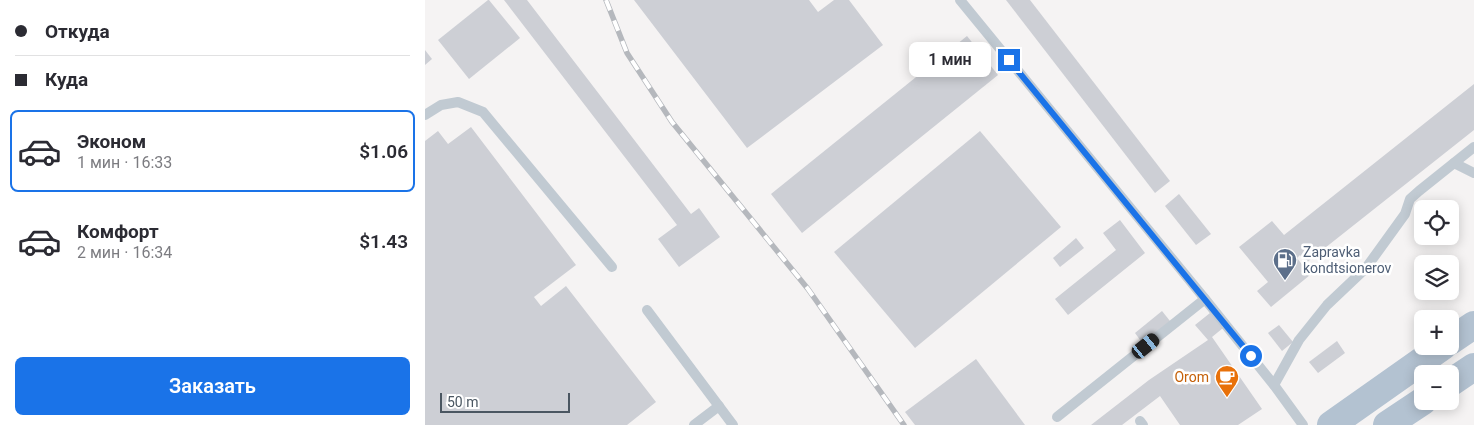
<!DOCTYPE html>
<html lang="ru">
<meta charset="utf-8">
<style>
:root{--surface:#fff;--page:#f2f2f3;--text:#2b2b33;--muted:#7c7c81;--line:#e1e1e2;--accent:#1a73e8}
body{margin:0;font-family:Roboto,sans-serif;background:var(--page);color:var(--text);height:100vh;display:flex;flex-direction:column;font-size:19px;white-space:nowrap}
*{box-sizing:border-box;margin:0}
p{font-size:16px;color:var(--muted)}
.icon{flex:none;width:28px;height:28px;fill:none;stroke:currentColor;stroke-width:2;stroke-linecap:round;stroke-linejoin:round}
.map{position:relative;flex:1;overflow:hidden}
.side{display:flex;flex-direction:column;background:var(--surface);width:425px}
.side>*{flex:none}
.guide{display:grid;align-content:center;height:110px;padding:0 15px;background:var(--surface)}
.controls{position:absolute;left:989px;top:200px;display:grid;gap:10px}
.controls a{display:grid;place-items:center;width:45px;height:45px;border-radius:8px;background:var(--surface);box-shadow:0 2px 12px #0003;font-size:25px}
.scale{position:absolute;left:15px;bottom:12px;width:130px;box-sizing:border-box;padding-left:5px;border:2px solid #4a5661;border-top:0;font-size:14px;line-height:18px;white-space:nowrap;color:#4a5661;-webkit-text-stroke:4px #fff;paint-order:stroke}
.end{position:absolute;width:22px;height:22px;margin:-11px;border:6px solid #1a73e8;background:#fff;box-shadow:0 0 0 2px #fff}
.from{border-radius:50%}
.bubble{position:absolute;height:35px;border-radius:8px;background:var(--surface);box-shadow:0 2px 12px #0003;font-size:16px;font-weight:600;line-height:35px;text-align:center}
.car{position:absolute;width:15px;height:30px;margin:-15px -8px;border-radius:6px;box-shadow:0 0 4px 1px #0007;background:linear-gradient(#222 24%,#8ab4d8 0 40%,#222 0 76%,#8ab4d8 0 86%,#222 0)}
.guide b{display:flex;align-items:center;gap:18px;height:48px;font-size:19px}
.guide b+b{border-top:1px solid var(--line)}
.guide i{width:12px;height:12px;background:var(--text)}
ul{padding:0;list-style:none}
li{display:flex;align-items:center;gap:15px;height:82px;margin:0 10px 8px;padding:0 5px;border:2px solid transparent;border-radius:8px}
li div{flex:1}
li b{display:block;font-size:19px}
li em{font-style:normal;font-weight:600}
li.current{border-color:var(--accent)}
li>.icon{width:45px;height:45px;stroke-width:1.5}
.primary-button{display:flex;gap:10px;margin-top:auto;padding:10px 15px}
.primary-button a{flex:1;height:58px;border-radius:8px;background:var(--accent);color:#fff;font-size:20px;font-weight:600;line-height:58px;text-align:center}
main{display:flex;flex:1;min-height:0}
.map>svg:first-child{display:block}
.building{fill:#cdcfd5}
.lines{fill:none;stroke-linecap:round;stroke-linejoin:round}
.service{stroke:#c1cad2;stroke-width:10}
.primary{stroke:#b3c2d1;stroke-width:28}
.rail-casing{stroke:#b5b8bd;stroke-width:5.5}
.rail{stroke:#fff;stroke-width:4;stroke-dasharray:11;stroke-linecap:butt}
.route{stroke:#1a73e8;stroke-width:6}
.labels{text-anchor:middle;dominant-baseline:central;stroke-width:5;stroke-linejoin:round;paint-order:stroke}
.service-label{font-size:14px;fill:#4e5e75;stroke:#fff;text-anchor:start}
.food-label{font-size:14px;fill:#c56008;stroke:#fff;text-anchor:end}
</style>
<main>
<section class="side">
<div class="guide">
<b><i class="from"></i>Откуда</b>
<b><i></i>Куда</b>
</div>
<ul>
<li class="current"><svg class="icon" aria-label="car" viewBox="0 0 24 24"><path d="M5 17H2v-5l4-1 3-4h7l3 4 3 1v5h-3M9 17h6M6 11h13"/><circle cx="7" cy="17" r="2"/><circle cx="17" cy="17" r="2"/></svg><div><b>Эконом</b><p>1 мин · 16:33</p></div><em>$1.06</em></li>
<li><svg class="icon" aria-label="car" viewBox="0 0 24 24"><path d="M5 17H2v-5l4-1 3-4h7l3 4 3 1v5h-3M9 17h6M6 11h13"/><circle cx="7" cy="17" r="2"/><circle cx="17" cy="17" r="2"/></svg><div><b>Комфорт</b><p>2 мин · 16:34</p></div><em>$1.43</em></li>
</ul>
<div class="primary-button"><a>Заказать</a></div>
</section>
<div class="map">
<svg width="1049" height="425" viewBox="0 0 1049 425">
<rect width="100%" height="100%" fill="#f5f3f3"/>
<g class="building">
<path d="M63,0H64L95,38L44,79L13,40Z"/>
<path d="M79,0H102L266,214L274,208L295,237L254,267L233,239L252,225Z"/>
<path d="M209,0H384L393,12L409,0H424L458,45L322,148Z"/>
<path d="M581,0H605L745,181L730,193Z"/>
<path d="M542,36L573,75L377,233L346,194Z"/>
<path d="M0,50L7,59L0,65Z"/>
<path d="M1049,84V130L881,263L875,255L872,258L885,275L846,307L832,291L843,282L814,247L847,221L859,235Z"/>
<path d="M46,127L151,265L109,297L116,306L141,286L231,402L202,425H0V141L13,131L23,144Z"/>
<path d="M555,131L636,227L490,348L409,252Z"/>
<path d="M754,194L786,234L771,245L740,206Z"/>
<path d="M695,220L720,253L643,315L630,299L691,250L678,233Z"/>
<path d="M651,238L659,248L635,267L628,258Z"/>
<path d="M737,311L745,321L718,344L710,333Z"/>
<path d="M785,313L798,328L787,337L837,409L813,425H755L735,396L697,425H666L724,380L783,340L770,325Z"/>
<path d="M854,325L868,342L857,351L843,333Z"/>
<path d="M912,341L920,353L893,373L884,362Z"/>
<path d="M551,359L600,425H490L480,412Z"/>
</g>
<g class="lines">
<g class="service">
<path d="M535,0L780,299L849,385L878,425"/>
<path d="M0,115L16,105L33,102L58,112L187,267"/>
<path d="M1029,163L1049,173"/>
<path d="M222,310L308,425"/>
<path d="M849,385L874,340L902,305L941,268L980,214L985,199L994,191L1049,147"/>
<path d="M632,417L780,299"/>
<path d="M715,421L718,425"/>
<path d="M269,425L294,406"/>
</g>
<g class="primary">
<path d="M1025,341L1049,325"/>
<path d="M1025,383L1049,367"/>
<path d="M906,425L1018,346"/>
<path d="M962,425L998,401"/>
</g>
<g class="rail-casing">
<path id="rail" d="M181,0L202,53L247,122L383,289L479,425"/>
</g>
<use href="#rail" class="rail"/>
</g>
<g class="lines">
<path class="route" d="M584,60L826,356"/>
</g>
<defs>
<g id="fuel-pin" transform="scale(1.25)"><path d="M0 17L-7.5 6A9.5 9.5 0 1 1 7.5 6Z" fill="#5c6f8a" stroke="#fff"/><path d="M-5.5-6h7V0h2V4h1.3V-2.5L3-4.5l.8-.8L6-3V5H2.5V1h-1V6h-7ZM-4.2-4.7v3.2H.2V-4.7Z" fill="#fff"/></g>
<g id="cafe-pin" transform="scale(1.25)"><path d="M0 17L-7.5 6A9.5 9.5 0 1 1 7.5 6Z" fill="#e8710a" stroke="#fff"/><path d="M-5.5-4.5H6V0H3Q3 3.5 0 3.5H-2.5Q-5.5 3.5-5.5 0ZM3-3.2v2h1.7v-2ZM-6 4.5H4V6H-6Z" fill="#fff"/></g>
</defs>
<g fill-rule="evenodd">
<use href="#fuel-pin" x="860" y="260"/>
<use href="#cafe-pin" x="802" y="377"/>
</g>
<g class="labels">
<g class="service-label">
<text x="878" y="252">Zapravka<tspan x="878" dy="16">kondtsionerov</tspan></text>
</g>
<g class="food-label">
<text x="784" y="377">Orom</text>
</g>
</g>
</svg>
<div class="controls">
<a><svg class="icon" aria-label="locate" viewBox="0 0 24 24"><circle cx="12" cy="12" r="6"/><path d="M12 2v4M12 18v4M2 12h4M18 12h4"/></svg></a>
<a><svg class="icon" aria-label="layers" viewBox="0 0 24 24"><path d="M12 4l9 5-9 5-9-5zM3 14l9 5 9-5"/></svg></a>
<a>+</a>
<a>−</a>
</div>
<div class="scale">50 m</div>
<i class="end from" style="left:826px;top:356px"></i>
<i class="end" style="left:584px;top:60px"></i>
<div class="bubble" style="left:484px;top:42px;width:82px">1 мин</div>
<i class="car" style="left:721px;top:346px;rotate:51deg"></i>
</div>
</main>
